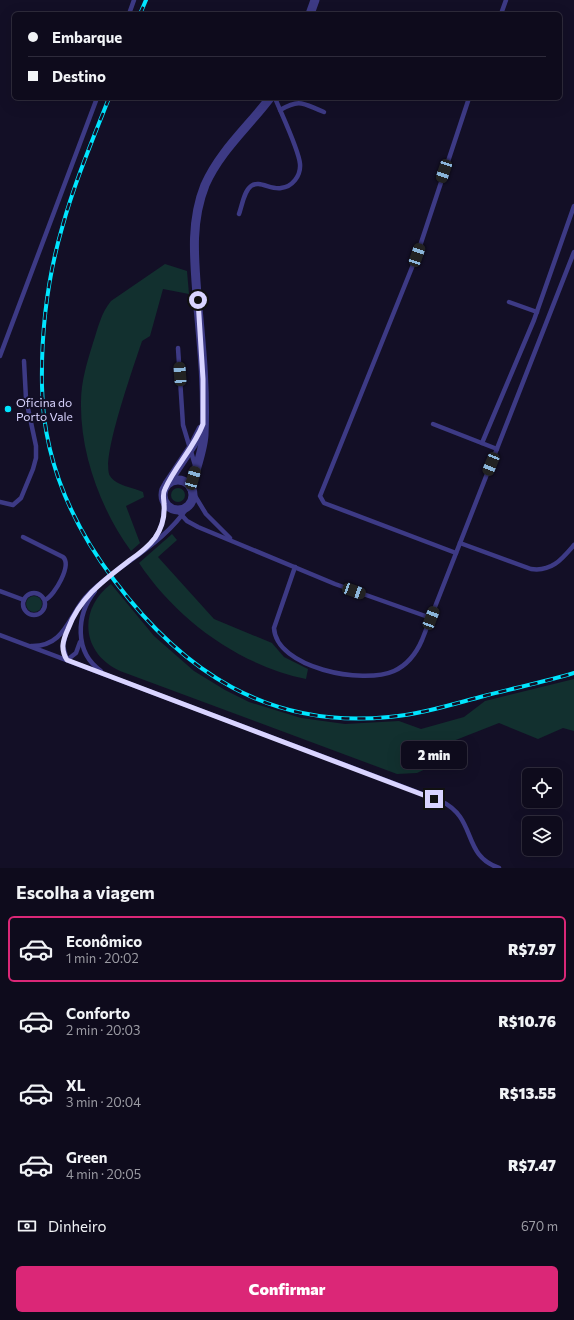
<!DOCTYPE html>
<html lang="pt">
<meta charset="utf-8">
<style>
:root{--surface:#0e0b1c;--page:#171425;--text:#f1f3f6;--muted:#9b9ba3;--line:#2e2b3b;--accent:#db2777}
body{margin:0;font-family:Commissioner,sans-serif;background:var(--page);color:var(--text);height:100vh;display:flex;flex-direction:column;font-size:15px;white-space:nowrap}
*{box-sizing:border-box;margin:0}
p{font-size:13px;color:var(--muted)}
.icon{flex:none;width:22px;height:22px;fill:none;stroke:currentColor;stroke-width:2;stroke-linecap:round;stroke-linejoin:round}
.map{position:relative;height:868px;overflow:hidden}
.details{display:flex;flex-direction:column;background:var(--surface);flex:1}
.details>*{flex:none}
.top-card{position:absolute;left:12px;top:12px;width:550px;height:88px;border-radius:6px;box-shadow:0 4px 16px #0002,0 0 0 1px var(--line);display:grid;align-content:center;height:88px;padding:0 16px;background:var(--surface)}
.controls{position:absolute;left:522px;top:768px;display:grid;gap:8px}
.controls a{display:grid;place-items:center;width:40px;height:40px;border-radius:6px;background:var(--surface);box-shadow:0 4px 16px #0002,0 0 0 1px var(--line);font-size:20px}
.end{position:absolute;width:18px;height:18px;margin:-9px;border:5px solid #d9d4ff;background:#111;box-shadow:0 0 0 2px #111}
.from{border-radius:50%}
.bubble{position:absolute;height:28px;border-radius:6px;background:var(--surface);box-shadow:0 4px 16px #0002,0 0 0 1px var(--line);font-size:13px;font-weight:800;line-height:28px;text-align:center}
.car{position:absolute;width:12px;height:24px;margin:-12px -6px;border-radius:5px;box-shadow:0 0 3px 1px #0007;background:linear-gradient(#222 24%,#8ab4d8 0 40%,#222 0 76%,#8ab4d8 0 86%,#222 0)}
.top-card b{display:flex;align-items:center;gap:14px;height:38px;font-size:15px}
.top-card b+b{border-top:1px solid var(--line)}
.top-card i{width:10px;height:10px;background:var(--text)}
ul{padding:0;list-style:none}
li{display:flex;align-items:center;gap:12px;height:66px;margin:0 8px 6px;padding:0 8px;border:2px solid transparent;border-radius:6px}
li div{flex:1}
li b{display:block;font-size:15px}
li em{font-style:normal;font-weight:800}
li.on{border-color:var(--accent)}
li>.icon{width:36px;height:36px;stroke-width:1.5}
h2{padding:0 16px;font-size:18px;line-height:48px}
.pay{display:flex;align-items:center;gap:10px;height:44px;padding:0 16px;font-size:15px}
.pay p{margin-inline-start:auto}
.button{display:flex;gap:8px;margin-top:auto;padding:8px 16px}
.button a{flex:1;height:46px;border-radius:6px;background:var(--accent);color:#fff;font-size:16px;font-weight:800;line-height:46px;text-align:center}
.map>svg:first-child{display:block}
.green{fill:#12302f}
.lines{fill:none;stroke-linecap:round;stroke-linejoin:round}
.service{stroke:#3d3a85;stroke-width:4.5}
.minor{stroke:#3d3a85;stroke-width:9}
.rail-casing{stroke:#00e5ff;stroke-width:4}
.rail{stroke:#130f26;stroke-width:2.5;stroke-dasharray:8;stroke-linecap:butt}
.route{stroke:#d9d4ff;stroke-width:5}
.poi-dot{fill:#00e5ff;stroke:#130f26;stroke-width:1.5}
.labels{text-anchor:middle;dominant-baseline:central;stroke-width:4;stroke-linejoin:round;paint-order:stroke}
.poi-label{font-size:12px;fill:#d9d4ff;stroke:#130f26;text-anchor:start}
</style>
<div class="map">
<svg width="574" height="868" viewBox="0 0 574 868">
<rect width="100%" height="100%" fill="#130f26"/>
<g class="green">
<path d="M165,264L187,271L189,294L163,289L150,336L142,341C135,363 100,460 110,476C115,485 134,488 143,492L144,497L126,506L140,543L131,551C101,510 80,454 81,402C81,382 87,362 93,343C98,328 101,313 111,301Z"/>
<circle cx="178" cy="495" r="7"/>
<path d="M172,534L177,540L158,557L214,619L272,643L284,657L308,669L306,679C239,665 177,620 139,563Z"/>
<path d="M111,584L154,636L194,671L225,690L249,702L301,718L345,724L399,721L421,729L464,717L485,701L574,679V731L563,728L538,739L499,723L443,745L449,758L417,773L397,774L120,671C81,653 78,609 111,584Z"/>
<circle cx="34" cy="604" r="8"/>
</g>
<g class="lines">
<g class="service">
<path d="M129,14L134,0"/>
<path d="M501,14L506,0"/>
<path d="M280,110C301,98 303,104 324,112"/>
<path d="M239,214C242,206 244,191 251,186C259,180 271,190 281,188C292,187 301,176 300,164C299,150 281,113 275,98"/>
<path d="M509,302L537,312"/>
<path d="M178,348L183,425L195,465"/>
<path d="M0,356L97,98"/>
<path d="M433,424L497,449"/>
<path d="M482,443L534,320L574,206"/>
<path d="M192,491L206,514L230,538"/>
<path d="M0,502L13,505L21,498L33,469L36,458V446L26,399L24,361"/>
<path d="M177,510L187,521L198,527L335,584L431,618"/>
<path d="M23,537L63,557C72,565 55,595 45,600"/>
<path d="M152,542C163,529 166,513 163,496"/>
<path d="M460,543L531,569C552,572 562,559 574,545"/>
<path d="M456,553L324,503L320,496L417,255L469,98"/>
<path d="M295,567L274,628C276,668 363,685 394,671C407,665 416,654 422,640L574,252"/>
<path d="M0,591L24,600"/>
<path d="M95,591C76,615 74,652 101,671"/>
<circle cx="34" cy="604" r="11"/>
<path d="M67,629L63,646L67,660L76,653L80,642"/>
<path d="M0,635L441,801C478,819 461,855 499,868"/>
<path d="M31,646C61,647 67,623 81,603C89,591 101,583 112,574C140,553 172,534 190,503"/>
</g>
<g class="minor">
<path d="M310,14L315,0"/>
<circle cx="178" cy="495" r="15"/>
<path d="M167,484L193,445L201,429"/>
<path d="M191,488C195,471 203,452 204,435C206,392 202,350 198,308C195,265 189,225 205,185C220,151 248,127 270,98"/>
</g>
<g class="rail-casing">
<g id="rail">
<path d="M140,14L146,0"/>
<path d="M109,98C92,141 74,184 62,228C47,280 41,333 42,386C43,458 71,523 114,580C183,672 269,729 389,717C422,714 453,704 484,696C514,688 545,682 574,673"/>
</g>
</g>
<use href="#rail" class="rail"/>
</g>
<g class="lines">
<path class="route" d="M198,300L203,379V424C194,448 175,466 165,489C162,494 164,499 164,504C165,516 162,528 155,538C148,547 139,554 130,560C104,580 80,597 68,629C63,640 60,649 67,660L434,799"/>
</g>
<circle class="poi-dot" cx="8" cy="409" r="4"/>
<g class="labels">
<g class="poi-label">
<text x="16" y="402">Oficina do<tspan x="16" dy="14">Porto Vale</tspan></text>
</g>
</g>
</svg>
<div class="controls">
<a><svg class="icon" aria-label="locate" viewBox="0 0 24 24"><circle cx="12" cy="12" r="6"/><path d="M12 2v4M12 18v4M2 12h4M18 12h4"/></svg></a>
<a><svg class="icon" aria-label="layers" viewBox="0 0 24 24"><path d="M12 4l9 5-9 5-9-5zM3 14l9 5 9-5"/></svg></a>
</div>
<i class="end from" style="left:198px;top:300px"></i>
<i class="end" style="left:434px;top:799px"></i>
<div class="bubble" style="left:401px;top:741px;width:66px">2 min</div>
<i class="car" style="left:444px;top:171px;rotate:198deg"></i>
<i class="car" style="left:417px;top:255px;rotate:19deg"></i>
<i class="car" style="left:180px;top:374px;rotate:356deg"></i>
<i class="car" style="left:491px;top:464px;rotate:202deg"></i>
<i class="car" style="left:193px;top:478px;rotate:16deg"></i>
<i class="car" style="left:354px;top:591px;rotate:110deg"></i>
<i class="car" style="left:431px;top:618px;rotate:21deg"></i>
<div class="top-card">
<b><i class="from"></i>Embarque</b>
<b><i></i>Destino</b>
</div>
</div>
<section class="details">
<h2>Escolha a viagem</h2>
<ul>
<li class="on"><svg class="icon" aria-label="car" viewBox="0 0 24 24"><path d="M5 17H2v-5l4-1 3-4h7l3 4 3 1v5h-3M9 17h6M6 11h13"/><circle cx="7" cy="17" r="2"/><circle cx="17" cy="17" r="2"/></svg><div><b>Econômico</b><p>1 min · 20:02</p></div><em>R$7.97</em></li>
<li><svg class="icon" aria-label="car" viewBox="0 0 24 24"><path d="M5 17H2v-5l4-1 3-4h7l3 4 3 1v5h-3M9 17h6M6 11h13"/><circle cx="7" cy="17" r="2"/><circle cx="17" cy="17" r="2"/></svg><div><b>Conforto</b><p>2 min · 20:03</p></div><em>R$10.76</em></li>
<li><svg class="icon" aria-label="car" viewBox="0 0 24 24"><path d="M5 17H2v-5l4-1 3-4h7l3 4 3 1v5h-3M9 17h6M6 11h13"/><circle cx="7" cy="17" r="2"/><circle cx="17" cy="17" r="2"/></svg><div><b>XL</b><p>3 min · 20:04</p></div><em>R$13.55</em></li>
<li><svg class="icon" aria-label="car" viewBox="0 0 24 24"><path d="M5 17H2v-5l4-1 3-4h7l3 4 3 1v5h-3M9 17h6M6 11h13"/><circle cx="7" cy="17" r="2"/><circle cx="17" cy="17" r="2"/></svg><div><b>Green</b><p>4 min · 20:05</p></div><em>R$7.47</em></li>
</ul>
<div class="pay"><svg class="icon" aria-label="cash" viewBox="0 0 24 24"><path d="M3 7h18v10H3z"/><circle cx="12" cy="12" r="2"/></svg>Dinheiro<p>670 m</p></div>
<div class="button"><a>Confirmar</a></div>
</section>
